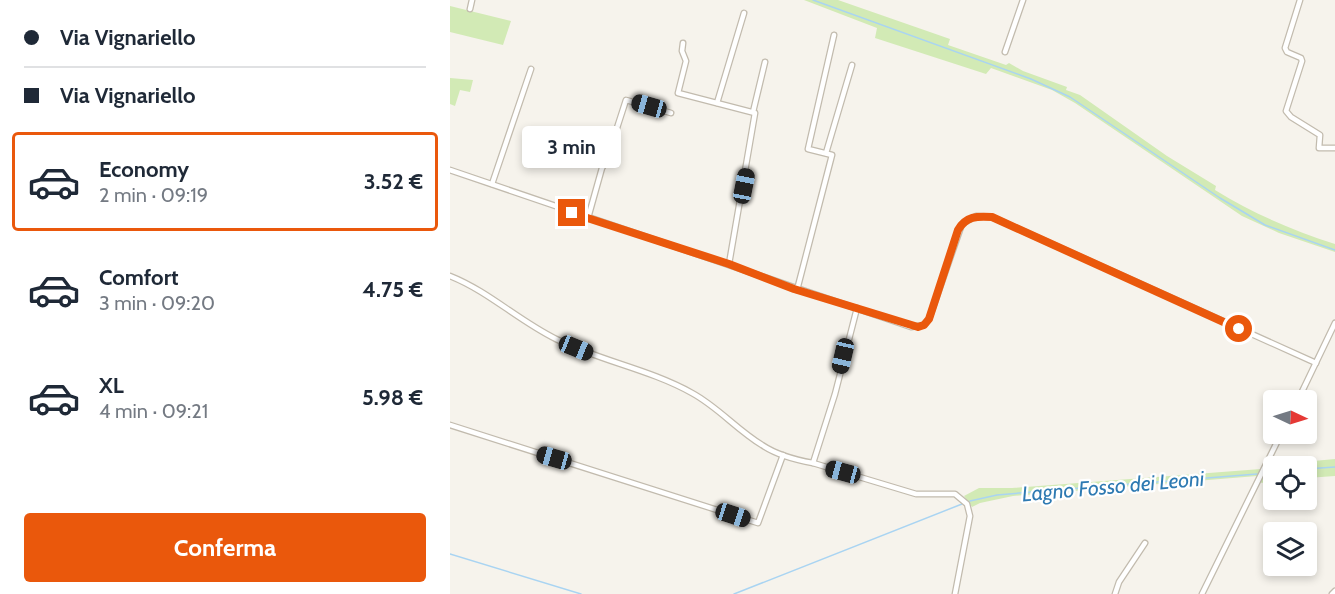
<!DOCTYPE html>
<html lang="it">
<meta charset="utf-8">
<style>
:root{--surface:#fff;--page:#f6f6f7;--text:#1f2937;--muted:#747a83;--line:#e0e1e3;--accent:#ea580c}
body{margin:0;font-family:Cabin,sans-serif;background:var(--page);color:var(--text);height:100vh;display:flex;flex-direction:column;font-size:22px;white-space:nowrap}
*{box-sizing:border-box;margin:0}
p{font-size:20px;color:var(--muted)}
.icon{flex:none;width:33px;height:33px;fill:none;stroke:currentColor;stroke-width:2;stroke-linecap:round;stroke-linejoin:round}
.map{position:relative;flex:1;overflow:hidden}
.panel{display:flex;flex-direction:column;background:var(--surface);width:450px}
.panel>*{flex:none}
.top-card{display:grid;align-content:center;height:132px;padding:0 24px;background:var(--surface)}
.needle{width:39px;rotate:94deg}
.buttons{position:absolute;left:813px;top:390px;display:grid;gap:12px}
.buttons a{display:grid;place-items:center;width:54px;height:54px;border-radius:6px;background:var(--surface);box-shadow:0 3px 9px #0003;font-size:30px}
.end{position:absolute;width:27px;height:27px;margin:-14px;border:8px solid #ea580c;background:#fff;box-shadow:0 0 0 3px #fff}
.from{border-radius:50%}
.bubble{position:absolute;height:42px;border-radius:6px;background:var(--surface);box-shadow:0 3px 9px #0003;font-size:20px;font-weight:800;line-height:42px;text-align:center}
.car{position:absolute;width:18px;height:36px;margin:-18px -9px;border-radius:8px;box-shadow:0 0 4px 2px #0007;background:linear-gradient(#222 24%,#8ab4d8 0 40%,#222 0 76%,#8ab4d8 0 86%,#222 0)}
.top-card b{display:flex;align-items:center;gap:21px;height:57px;font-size:22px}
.top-card b+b{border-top:2px solid var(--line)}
.top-card i{width:15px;height:15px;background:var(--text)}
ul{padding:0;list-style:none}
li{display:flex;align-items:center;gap:18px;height:99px;margin:0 12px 9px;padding:0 12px;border:3px solid transparent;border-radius:6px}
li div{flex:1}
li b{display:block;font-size:22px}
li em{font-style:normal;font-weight:800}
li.selected{border-color:var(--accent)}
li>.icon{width:54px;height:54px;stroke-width:1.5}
.primary-button{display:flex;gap:12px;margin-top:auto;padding:12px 24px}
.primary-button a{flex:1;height:69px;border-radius:6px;background:var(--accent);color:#fff;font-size:24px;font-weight:800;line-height:69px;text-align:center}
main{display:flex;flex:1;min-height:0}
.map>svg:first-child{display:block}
.green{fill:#d2eab5}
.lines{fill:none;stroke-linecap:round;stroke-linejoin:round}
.stream{stroke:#a9d4f2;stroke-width:1.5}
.street-casing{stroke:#c2bbae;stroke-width:7}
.street{stroke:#fff;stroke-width:4.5}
.route{stroke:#ea580c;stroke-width:8}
.labels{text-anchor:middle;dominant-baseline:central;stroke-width:4.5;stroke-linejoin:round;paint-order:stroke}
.water-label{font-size:21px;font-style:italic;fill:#2e7ab2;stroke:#fff}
</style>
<main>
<section class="panel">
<div class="top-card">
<b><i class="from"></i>Via Vignariello</b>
<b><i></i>Via Vignariello</b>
</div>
<ul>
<li class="selected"><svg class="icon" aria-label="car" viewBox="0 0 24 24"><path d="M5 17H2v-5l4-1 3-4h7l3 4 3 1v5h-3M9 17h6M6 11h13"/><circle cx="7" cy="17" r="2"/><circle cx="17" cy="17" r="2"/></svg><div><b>Economy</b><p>2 min · 09:19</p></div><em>3.52 €</em></li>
<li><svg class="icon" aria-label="car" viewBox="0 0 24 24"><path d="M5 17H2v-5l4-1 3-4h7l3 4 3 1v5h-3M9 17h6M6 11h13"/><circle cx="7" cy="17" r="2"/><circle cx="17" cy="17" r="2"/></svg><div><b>Comfort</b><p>3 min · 09:20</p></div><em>4.75 €</em></li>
<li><svg class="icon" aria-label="car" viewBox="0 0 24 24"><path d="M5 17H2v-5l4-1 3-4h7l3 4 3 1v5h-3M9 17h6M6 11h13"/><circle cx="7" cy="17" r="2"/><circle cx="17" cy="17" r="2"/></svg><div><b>XL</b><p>4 min · 09:21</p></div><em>5.98 €</em></li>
</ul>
<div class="primary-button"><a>Conferma</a></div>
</section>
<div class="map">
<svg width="885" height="594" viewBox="0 0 885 594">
<rect width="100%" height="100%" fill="#f6f3ec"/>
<g class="green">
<path d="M354,0H388L500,39L498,45L556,65L559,63L573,71L617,87L616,90L630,95L717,156L766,186L765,190C804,214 842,230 885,244V252L829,233L792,216L625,103L602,90L541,68L536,74L425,38L427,28Z"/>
<path d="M0,6L61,21L53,45L0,32Z"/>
<path d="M0,78L23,80L20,92L10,90L5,106L0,104Z"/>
<path d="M885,459V476L857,478L856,466H824L823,482L809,483L819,465Z"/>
<path d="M811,469L807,476L563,496L530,503L522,507L514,496L529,488H562Z"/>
</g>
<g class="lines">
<g class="stream">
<path d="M363,0L581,79L620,97L770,198L815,225L885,250"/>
<path d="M856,469L885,467"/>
<path d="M817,473L824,472"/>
<path d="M520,501L547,495L581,492L807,474"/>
<path d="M0,554L131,594"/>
<path d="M284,594L512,504"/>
</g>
<g class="street-casing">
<g id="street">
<path d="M850,0L835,48L837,52L851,58L852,61L836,111L841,117L870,135L869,148H885"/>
<path d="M20,9L22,0"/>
<path d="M233,43L232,51L236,61L228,93L305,113L279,264"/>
<path d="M555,52L573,0"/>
<path d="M267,103L294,13"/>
<path d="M303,112L315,62"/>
<path d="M376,153L402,65"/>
<path d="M0,170L461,327L474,325L479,319L512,224L526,216L542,217L866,363"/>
<path d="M42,184L81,69"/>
<path d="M138,218L152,168L156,162L176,100L221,113"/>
<path d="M0,276C38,291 69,321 106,339C150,361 199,369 242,393C268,407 287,430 312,445C327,455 346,460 363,463L385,394L407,308"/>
<path d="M347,290L382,155L358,149L384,35"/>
<path d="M848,400L885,323"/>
<path d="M0,425L308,523L333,455"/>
<path d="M363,463L466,494H505L517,504L520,516L505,594"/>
<path d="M665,594L669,582L695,543"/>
<path d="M752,594L831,434"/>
<path d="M882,594L885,591"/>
</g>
</g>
<use href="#street" class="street"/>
</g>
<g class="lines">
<path class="route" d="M122,213L279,264L344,289L468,327L474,325L479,319L508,230C516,216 527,216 542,217L789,329"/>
</g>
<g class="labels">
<g class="water-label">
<text transform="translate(663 486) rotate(-5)">Lagno Fosso dei Leoni</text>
</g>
</g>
</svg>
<div class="buttons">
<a><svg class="needle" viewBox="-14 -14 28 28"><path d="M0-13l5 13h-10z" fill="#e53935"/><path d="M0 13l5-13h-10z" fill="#747a83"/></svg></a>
<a><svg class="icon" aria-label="locate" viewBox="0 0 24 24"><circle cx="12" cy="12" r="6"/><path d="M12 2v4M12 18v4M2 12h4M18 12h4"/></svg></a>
<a><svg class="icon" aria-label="layers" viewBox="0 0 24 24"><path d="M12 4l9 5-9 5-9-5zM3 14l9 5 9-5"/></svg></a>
</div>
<i class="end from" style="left:789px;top:329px"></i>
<i class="end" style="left:122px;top:213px"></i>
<div class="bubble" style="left:72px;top:126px;width:99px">3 min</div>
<i class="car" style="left:199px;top:106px;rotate:286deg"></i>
<i class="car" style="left:294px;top:186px;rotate:11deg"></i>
<i class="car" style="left:126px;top:348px;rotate:112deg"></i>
<i class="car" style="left:393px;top:356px;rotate:193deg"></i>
<i class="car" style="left:104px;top:458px;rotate:286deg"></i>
<i class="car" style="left:393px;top:472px;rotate:285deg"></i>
<i class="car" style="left:283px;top:515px;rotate:108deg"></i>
</div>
</main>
